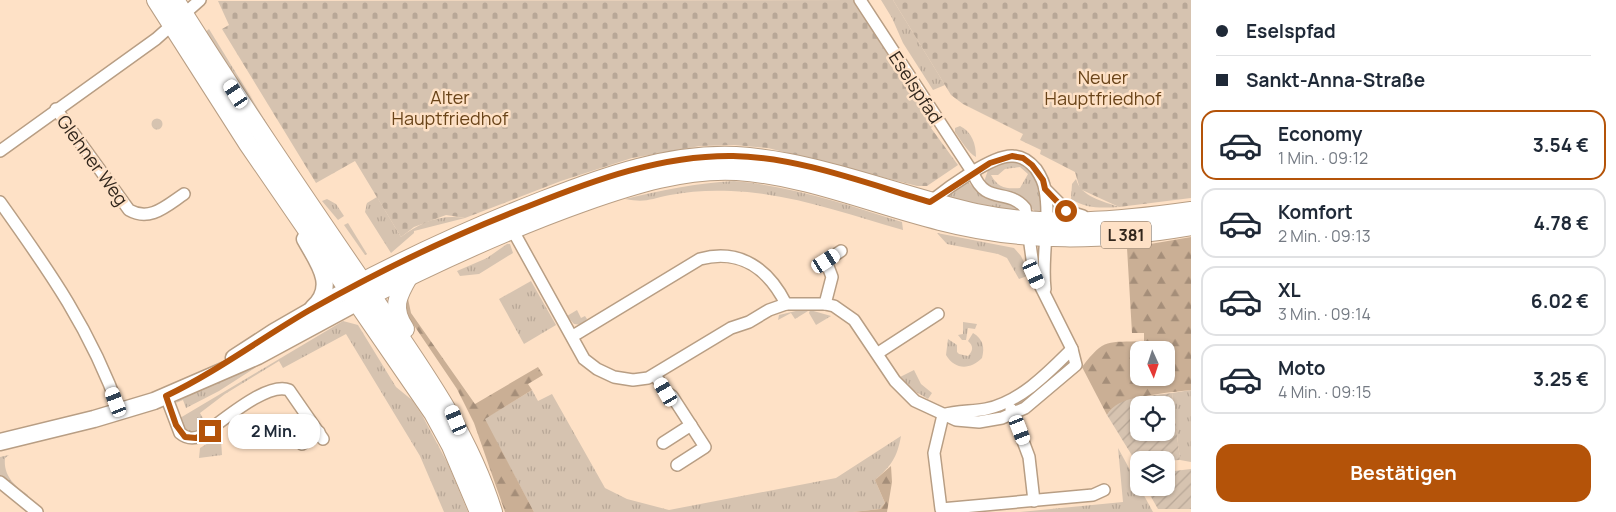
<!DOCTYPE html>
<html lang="de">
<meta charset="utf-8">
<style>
:root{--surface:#fff;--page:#f2f2f3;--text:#1f2937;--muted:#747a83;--line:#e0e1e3;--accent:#b45309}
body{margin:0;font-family:Manrope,sans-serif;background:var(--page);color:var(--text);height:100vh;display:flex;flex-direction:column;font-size:19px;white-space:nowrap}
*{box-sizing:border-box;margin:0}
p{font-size:16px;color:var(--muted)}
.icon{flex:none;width:28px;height:28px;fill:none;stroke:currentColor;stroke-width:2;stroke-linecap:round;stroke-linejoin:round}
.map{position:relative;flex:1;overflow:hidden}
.panel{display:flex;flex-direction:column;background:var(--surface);width:425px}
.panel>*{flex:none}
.top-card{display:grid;align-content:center;height:110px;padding:0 25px;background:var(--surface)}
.needle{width:32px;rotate:177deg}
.fabs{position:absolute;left:1130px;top:341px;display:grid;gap:10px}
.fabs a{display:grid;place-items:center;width:45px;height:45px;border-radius:10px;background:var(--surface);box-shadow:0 1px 4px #0004;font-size:25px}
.end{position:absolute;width:22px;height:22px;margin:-11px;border:6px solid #b45309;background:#fff;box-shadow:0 0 0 2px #fff}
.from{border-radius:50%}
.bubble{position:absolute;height:35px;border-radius:15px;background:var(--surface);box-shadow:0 1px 4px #0004;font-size:16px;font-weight:700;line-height:35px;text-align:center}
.car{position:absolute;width:15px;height:30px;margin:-15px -8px;border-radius:6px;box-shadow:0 0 4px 1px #0007;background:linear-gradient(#fff 24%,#345 0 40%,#fff 0 76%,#345 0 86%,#fff 0)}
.top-card b{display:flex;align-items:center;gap:18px;height:48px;font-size:19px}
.top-card b+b{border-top:1px solid var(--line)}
.top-card i{width:12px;height:12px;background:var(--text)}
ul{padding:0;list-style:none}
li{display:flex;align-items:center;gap:15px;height:70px;margin:0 10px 8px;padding:0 15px;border:2px solid var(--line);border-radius:15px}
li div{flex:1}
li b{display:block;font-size:19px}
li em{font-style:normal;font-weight:700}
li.selected{border-color:var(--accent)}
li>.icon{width:45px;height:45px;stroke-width:1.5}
.button{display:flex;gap:10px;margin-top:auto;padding:10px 25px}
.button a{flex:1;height:58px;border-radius:15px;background:var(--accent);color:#fff;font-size:20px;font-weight:700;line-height:58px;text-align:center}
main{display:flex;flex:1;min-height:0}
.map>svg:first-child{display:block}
.grass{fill:url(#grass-tufts);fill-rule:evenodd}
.forest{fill:url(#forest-firs);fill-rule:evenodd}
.cemetery{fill:url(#cemetery-stones)}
.garden{fill:url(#garden-furrows);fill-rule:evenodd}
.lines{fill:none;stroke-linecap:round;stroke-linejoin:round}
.street-casing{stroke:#b89e84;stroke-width:14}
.secondary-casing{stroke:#b89e84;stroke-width:19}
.primary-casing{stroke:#b89e84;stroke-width:20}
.street{stroke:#fff;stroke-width:11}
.secondary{stroke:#fff;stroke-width:16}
.primary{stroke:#fff;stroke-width:18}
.route{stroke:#b45309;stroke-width:6}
.labels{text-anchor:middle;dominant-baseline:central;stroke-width:5;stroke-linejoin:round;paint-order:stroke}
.shield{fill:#fee1c6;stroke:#6e5e4f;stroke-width:1}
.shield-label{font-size:16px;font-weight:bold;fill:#31261c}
.park-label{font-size:18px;fill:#6a4419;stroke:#fee1c6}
.street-label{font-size:18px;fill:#31261c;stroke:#fee1c6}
</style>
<main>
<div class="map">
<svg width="1191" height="512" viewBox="0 0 1191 512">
<defs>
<pattern id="grass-tufts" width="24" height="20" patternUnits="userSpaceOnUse" patternTransform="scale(1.25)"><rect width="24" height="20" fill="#d6c3b0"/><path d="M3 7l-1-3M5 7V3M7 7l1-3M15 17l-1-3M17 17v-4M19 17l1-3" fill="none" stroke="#b8a797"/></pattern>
<pattern id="forest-firs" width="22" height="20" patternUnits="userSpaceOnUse" patternTransform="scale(1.25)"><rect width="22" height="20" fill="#caaf95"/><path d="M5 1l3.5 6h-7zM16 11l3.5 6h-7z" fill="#a58e79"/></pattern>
<pattern id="cemetery-stones" width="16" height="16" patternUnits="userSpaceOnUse" patternTransform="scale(1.25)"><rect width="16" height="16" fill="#d6c3b0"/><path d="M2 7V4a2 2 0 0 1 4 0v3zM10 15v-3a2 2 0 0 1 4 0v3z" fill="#b8a797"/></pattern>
<pattern id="garden-furrows" width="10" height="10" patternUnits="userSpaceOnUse" patternTransform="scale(1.25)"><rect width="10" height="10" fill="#d6c3b0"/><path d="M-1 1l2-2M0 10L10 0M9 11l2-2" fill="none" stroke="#b8a797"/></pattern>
</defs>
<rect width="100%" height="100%" fill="#fee1c6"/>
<g class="grass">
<path d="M881,0H893L945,85L933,90L903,43L892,18Z"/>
<path d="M209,29L309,192L203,34Z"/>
<circle cx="157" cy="124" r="5.5"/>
<path d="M960,126C972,132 976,144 976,157C969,154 960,139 955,132V128Z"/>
<path d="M1019,161C1039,176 1041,186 1041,211L1039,213C1031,211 1028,201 1021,197C1008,189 998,193 984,182L988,170L1002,162ZM1020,167L1028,174L1020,188C1006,189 998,188 991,175H998L1005,169Z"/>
<path d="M1076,179C1081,197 1103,201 1119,207C1101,208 1087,209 1071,199L1072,184Z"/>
<path d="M734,181C792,186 846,204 902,222L903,230C847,214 790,193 731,191C712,190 689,191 670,195C650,199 646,203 625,199C662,190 696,183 734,181Z"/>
<path d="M966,183H969L983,196L1016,206L1022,212L943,197Z"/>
<path d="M377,197L401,237C421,222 440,214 465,218L414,231V233L391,253L365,212L367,203Z"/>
<path d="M327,199L336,204L344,216L338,220L322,201Z"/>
<path d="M348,223L367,254L365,255L344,225Z"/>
<path d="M937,233L1014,248L1021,256L1030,275L1019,279L1007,258L998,254L947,244Z"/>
<path d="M507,244H510L513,253L479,274L460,276L457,271L487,258Z"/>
<path d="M531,281L556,325L524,344L499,299Z"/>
<path d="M577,310L581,318L585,316L587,319L582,325L574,324L567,316Z"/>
<path d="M800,310L808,311L795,319L791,313L778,320L779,315Z"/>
<path d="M810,310L831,316L816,325L809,313Z"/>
<path d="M343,321L358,325L396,387L412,400L422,415L448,464L468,512H444L420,456L346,334L283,368L279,361L225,394L200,413L208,427L195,434L185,429L180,418Z"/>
<path d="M963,322L977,324L975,329L968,328L966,340H962L958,335L963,334Z"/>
<path d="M973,333C983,339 985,347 982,358C970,370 955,370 946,355L948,339L957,345V352L959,354L968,356C973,351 974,346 968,341Z"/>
<path d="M275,355L219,391L186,408L183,400L176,403L180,396Z"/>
<path d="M1068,361L1071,364L1035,397L1017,407L1015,402Z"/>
<path d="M914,370L921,384L932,393L928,399L911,389L900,377Z"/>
<path d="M532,390L538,401L552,394L605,488L627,499L669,510L836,478L901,436C897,458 891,466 875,480L885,503L880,509L853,512H534L484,419Z"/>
<path d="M1191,390V462L1180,460L1172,393Z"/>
<path d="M215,439L221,440L222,455L199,458L200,448Z"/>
<path d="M1118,448L1153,512H1020L1123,502Z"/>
<path d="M9,455L5,458C3,476 15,486 28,495L25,499L0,480V457Z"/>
</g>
<g class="forest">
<path d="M1191,237V390C1169,393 1119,395 1107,415L1082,367C1105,337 1107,343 1144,341V333H1132L1127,248ZM1139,350H1166V378H1139Z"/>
<path d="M407,294L411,313L475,404L538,367L543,375L528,384L532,390L485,419L534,512H505L474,423L457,389L409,318L405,303Z"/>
<path d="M891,466L892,482L887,512H853L880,509L885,503L875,480Z"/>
</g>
<g class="cemetery">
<path d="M853,0L933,126L931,128L958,165L927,186H917L768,148L734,145L700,146L632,158L561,181L465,218L446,215L414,227L401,237L355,161L316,183L222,29L229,25L218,1Z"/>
<path d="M893,0H1191V198L1119,207L1080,189L1075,172L1040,154L1041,150L1020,140L1023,134L963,104L951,95Z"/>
</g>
<g class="garden">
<path d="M1172,393L1180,460L1136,462L1107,415C1118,395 1152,396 1172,393ZM1139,405H1166V432H1139Z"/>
<path d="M1191,469V509H1158L1146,488H1166V472Z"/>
</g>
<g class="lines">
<g class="street-casing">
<g id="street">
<path d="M56,109L129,210C150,222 166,206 184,194"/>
<path d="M0,151L156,39L200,0"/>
<path d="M1045,189L1067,211L1083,216"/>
<path d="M0,202C50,272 91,330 120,412"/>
<path d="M930,202C946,189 993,154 1013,156C1023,156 1030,162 1036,169C1040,175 1044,182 1045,190C1051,221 1041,256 1045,289"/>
<path d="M512,229L584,359L597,369L614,377L633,380L648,378L731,328L749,322L769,310L786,304H825L834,306L854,320L895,381L915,401L956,420L979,422L1002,418L1025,408L1076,365L1072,349L1034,273L1025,208C1007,187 986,206 973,173L860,0"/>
<path d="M825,304L832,277L826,261L841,251"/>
<path d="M573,336L700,259C741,248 769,270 786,304"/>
<path d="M878,353L938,314"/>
<path d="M655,375L666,392L672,396L705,447L677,465"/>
<path d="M166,396L180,433C187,439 193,439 201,436C220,423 267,381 289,390L323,439"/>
<path d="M1011,409L1029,457L1034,501"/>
<path d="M943,415L934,453L941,509L1093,495L1104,490"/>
<path d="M943,415C957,410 972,412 986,409C1020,402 1048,373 1072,349"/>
<path d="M663,443L691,425"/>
<path d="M302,444L319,432"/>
<path d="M0,482L37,512"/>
</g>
</g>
<g class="secondary-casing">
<g id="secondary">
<path d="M305,239C317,261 338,286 313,308"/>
<path d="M234,358L274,332L347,290"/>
<path d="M0,442L94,419L154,401L258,356L356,303"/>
</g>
</g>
<g class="primary-casing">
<g id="primary">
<path d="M156,0L248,144L433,413L451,446L479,512"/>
<path d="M175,0C238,100 305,198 372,296C419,365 468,431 493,512"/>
<path d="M347,290C411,256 477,226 544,200C605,176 670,153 736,156C818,161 896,195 976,213C1046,228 1121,221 1191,211"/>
<path d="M356,303C430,265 505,230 584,202C632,185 685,168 737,171C807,176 872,204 940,221C1026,243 1104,241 1191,226"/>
<path d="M405,329C391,309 397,296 409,276"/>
</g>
</g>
<use href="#street" class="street"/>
<use href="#secondary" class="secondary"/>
<use href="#primary" class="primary"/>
</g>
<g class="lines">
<path class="route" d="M210,431L196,438L185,437L176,425L166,396C216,372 260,339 308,311C379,271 453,235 529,206C594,180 662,155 733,156C798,157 868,184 930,202L990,163L1012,156L1023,158L1032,165L1043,180L1045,189L1066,211"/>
</g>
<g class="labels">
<rect class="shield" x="1101" y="221.5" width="50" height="27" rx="4"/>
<g class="shield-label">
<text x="1126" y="235">L 381</text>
</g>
<g class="park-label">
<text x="1103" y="77">Neuer<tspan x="1103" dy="21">Hauptfriedhof</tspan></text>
<text x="450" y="97">Alter<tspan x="450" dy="21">Hauptfriedhof</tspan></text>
</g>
<g class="street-label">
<text transform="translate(916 87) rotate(57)">Eselspfad</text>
<text transform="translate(93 160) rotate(54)">Glehner Weg</text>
</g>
</g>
</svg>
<div class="fabs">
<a><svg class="needle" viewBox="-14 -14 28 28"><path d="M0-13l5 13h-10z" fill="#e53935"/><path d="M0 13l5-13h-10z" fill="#747a83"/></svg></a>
<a><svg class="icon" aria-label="locate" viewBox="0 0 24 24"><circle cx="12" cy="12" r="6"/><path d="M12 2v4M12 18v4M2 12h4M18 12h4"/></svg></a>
<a><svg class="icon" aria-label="layers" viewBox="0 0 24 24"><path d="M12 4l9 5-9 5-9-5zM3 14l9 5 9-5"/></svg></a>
</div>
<i class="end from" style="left:1066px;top:211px"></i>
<i class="end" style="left:210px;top:431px"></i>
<div class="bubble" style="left:228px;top:414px;width:92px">2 Min.</div>
<i class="car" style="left:236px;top:94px;rotate:327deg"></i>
<i class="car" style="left:826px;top:261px;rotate:57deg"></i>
<i class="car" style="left:1034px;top:274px;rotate:156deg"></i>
<i class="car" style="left:666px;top:392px;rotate:330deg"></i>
<i class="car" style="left:116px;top:402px;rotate:339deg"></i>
<i class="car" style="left:456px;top:420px;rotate:337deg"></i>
<i class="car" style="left:1020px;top:430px;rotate:159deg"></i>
</div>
<section class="panel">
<div class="top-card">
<b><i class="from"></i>Eselspfad</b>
<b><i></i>Sankt-Anna-Straße</b>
</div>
<ul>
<li class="selected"><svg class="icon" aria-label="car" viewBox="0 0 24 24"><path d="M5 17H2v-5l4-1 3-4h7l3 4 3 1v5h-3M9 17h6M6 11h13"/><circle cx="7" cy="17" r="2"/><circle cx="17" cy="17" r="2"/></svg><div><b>Economy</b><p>1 Min. · 09:12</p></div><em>3.54 €</em></li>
<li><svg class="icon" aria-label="car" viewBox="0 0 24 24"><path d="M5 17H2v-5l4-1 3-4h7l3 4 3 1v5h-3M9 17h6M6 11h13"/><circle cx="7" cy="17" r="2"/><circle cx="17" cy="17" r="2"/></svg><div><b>Komfort</b><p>2 Min. · 09:13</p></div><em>4.78 €</em></li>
<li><svg class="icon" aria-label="car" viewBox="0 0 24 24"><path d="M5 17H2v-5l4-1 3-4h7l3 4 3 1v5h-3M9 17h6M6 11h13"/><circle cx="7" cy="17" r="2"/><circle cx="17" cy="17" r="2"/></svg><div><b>XL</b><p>3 Min. · 09:14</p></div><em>6.02 €</em></li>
<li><svg class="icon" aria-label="car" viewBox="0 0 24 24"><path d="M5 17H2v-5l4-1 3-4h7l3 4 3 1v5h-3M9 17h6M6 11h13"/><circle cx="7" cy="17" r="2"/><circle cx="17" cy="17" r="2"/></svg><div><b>Moto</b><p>4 Min. · 09:15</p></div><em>3.25 €</em></li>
</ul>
<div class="button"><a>Bestätigen</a></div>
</section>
</main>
